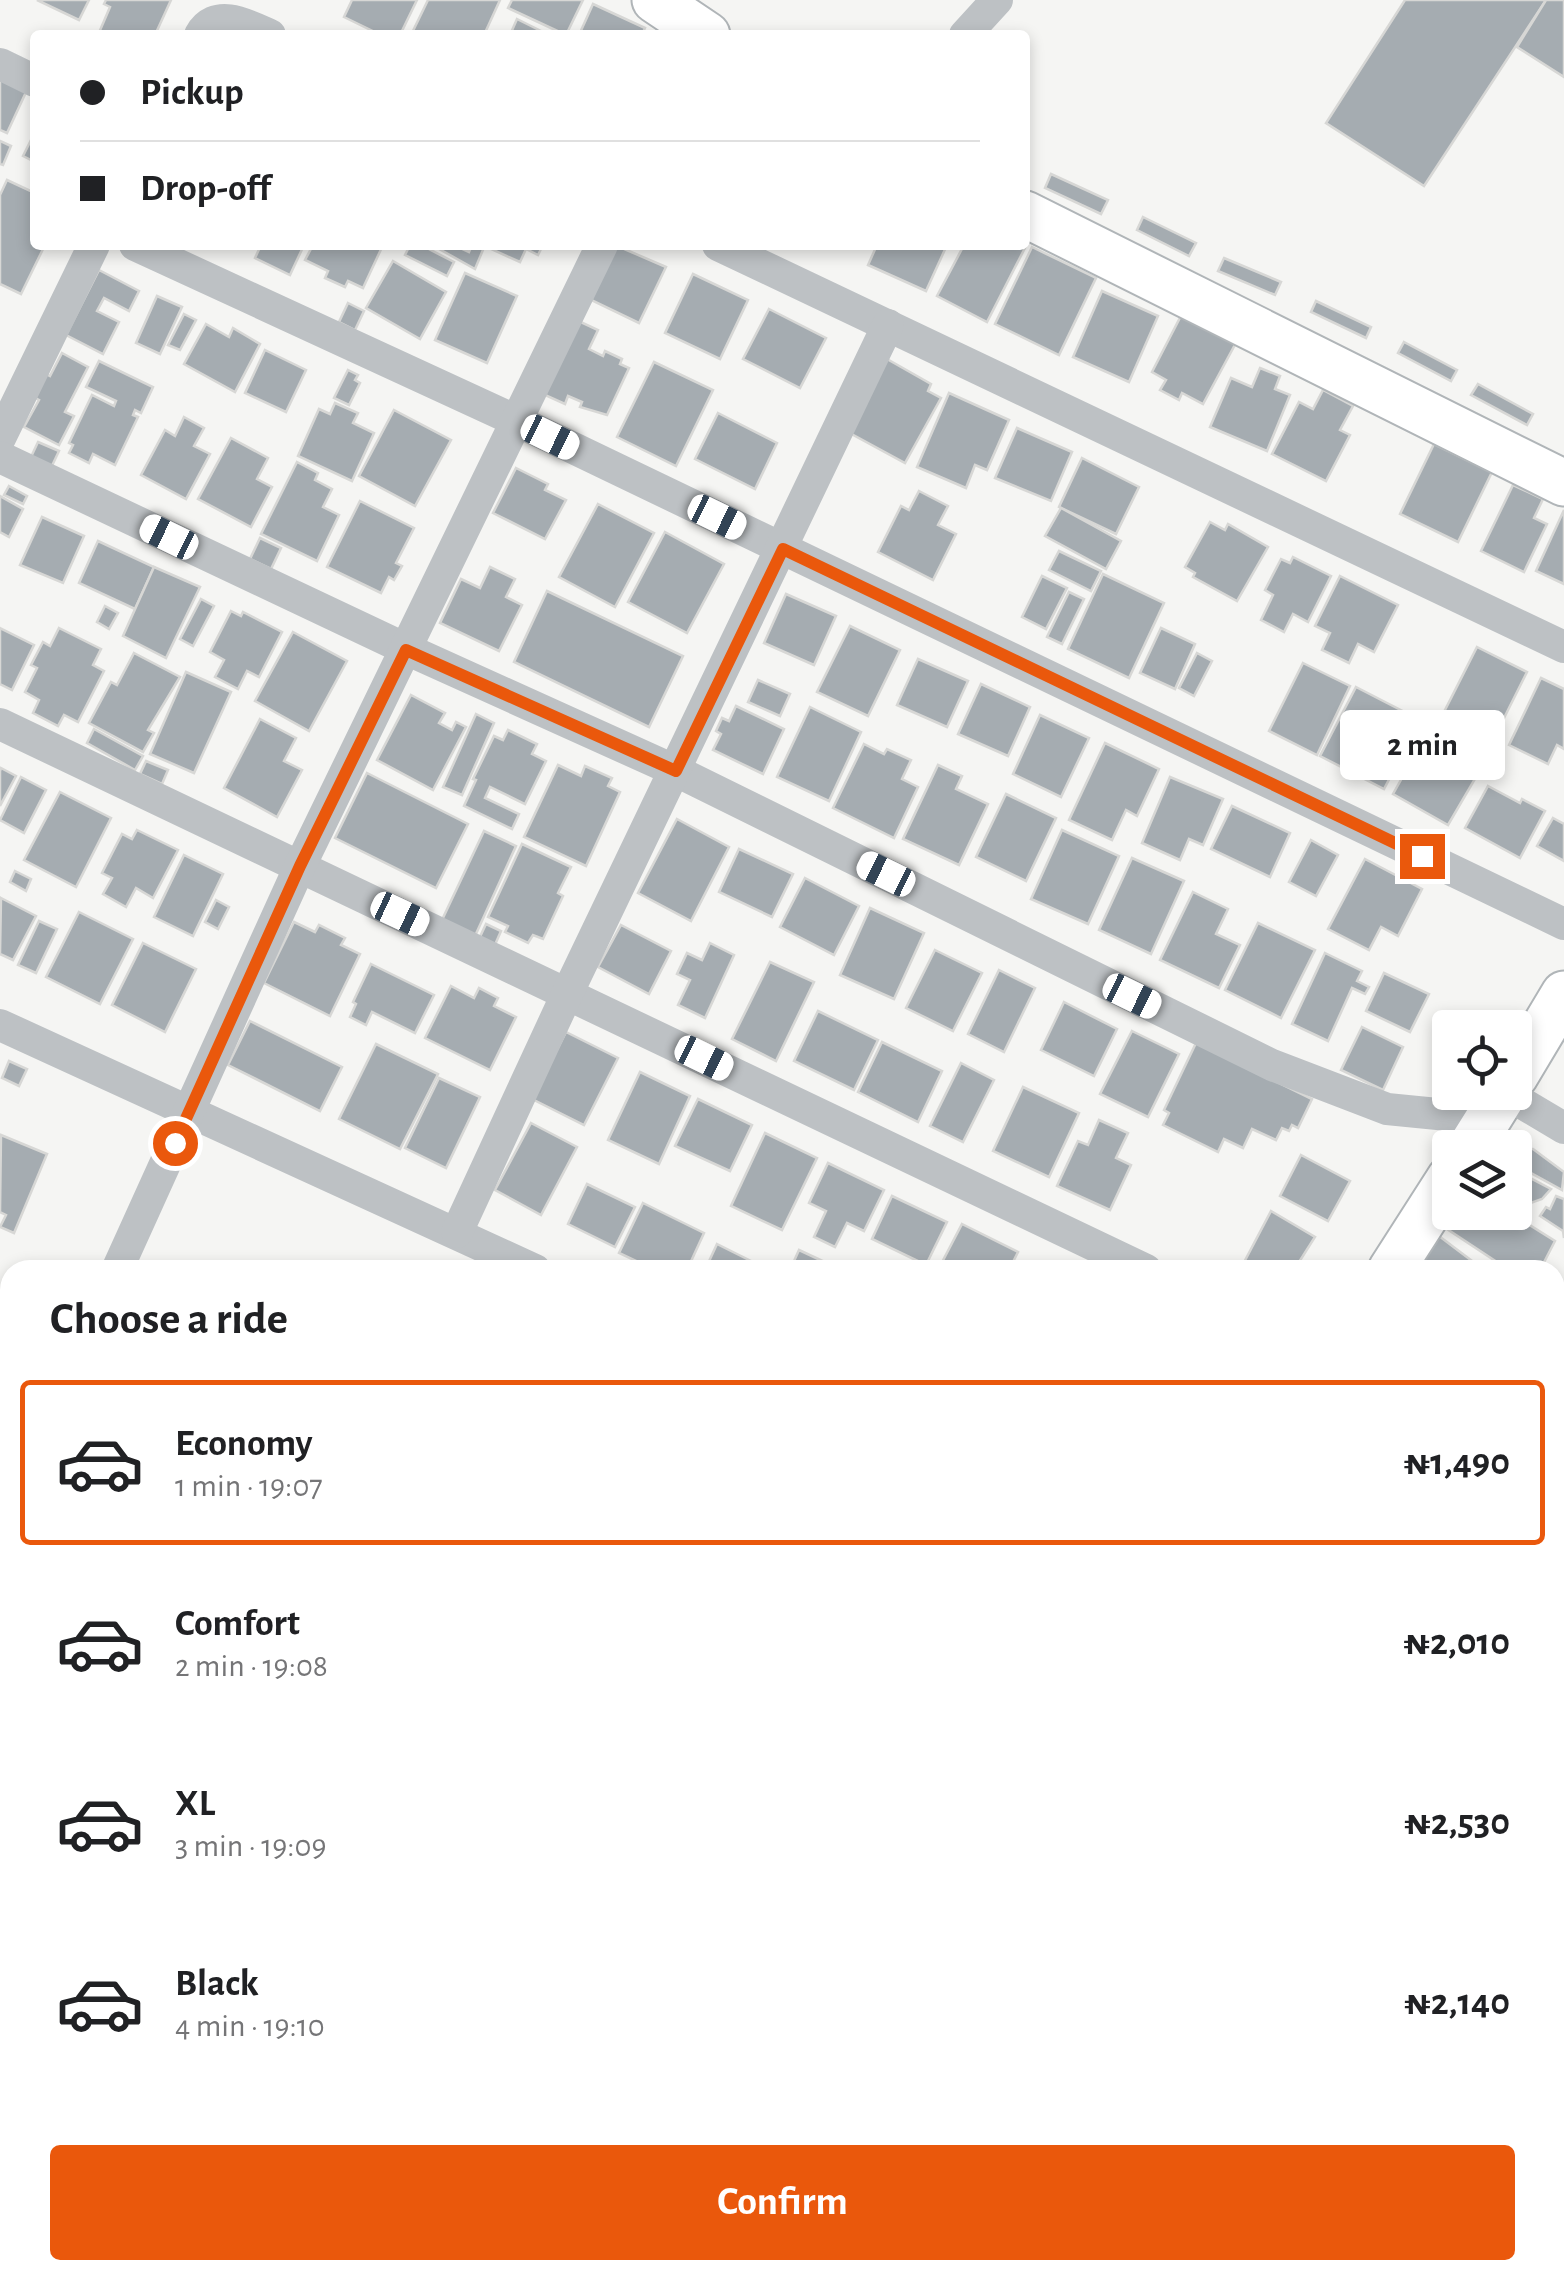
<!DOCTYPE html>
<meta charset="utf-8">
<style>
:root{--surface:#fff;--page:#f2f2f2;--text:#202124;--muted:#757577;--line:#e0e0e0;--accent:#ea580c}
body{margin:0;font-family:"Alegreya Sans",sans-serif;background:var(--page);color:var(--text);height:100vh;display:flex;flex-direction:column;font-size:38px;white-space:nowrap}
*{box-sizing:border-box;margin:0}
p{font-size:32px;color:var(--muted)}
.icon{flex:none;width:55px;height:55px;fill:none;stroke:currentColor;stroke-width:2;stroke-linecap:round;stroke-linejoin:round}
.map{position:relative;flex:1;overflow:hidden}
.details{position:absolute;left:0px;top:1260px;width:1565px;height:1020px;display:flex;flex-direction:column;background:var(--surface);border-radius:30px 30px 0 0;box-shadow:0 5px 15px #0003}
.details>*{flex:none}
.hud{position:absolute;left:30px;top:30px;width:1000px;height:220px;border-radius:10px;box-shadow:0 5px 15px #0003;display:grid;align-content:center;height:220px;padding:0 50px;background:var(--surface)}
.buttons{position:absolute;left:1432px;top:1010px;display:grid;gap:20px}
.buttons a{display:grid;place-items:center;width:100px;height:100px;border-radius:10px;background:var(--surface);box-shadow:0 5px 15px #0003;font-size:50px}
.end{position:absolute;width:45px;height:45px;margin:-22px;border:12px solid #ea580c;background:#fff;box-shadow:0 0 0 5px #fff}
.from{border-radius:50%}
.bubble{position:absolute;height:70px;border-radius:10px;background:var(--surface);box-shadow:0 5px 15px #0003;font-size:32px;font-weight:600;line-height:70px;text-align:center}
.car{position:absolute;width:30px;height:60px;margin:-30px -15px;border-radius:12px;box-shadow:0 0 8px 2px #0007;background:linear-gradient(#fff 24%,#345 0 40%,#fff 0 76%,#345 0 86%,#fff 0)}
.hud b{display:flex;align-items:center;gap:35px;height:95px;font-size:38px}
.hud b+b{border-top:2px solid var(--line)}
.hud i{width:25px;height:25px;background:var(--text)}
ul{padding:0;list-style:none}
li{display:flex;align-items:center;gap:30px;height:165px;margin:0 20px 15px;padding:0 30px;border:5px solid transparent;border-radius:10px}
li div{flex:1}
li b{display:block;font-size:38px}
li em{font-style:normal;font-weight:600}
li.on{border-color:var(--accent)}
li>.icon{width:90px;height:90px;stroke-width:1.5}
h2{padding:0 50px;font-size:45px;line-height:120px}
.primary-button{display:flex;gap:20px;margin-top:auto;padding:20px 50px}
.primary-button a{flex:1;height:115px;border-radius:10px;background:var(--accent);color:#fff;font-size:40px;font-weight:600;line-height:115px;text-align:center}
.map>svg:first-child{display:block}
.building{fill:#a5acb1;stroke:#d7d7d5;stroke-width:2.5}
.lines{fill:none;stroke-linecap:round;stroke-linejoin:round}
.secondary-casing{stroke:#b0b5b8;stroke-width:49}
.street{stroke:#bdc1c4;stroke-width:32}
.secondary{stroke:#fff;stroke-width:45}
.route{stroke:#ea580c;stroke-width:12}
</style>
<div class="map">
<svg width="1564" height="2280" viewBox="0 0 1564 2280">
<rect width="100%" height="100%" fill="#f5f5f3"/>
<g class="building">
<path d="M37,0H89L79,20Z"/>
<path d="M106,0H171L155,35H98L110,7L104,4Z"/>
<path d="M352,0H417L400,35H381L344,17Z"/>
<path d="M428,0H500L484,35H411Z"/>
<path d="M512,0H583L566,35L508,8Z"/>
<path d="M1405,0H1546L1424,186L1326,123Z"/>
<path d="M1546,0H1564V77L1517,47Z"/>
<path d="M593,4L645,28L642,35H579Z"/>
<path d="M517,19L545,33L544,35H510Z"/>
<path d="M0,77L27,90L7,133L0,130Z"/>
<path d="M35,132V162L23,156Z"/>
<path d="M0,141L11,146L3,165L0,164Z"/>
<path d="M1051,174L1108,200L1101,214L1045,188Z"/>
<path d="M7,180L35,193V245H45L21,294L0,284V195Z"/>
<path d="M1143,217L1196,243L1189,256L1137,230Z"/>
<path d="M1025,243L1027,244L987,322L937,296L964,245Z"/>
<path d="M261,245H304L290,275L255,258Z"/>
<path d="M313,245H383L363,288L348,281L345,287L325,278L328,271L305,260Z"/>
<path d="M410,245H421L454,262L447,276L405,255Z"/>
<path d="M432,245H454L469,252L472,245H485L475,269Z"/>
<path d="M493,245H543L538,255L526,249L520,262L491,249Z"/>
<path d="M615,245L666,267L639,323L589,299Z"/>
<path d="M877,245H947L926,291L868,265Z"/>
<path d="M1032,247L1096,278L1059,355L995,324Z"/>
<path d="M1224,258L1281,282L1275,295L1218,271Z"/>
<path d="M393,261L446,292L420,339L366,308Z"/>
<path d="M99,270L139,291L129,311L104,298L97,311L119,322L103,354L66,335Z"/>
<path d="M465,273L517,296L487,363L435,340Z"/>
<path d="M693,274L748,300L720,359L665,333Z"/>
<path d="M1102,291L1158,316L1129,382L1073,357Z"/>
<path d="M157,296L182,307L160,354L136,343Z"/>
<path d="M1316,301L1371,327L1366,338L1311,312Z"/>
<path d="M348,303L364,311L355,330L339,322Z"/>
<path d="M769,309L826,338L800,388L743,359Z"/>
<path d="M1184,310L1238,339L1203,404L1182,393L1179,400L1160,390L1166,380L1152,372Z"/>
<path d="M184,314L196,320L180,350L168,345Z"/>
<path d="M570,317L598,330L589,349L603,356L605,351L622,359L620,364L629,368L607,415L580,407L582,402L568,396L565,404L536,391Z"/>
<path d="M206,324L229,337L233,328L260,344L235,392L184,364Z"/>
<path d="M1404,342L1457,370L1451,381L1398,353Z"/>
<path d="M265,350L306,370L286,412L245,393Z"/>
<path d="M62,353L88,367L65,412L74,416L59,445L24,427L39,400L26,393L39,370L50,376Z"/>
<path d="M887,359L931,384L928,391L941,398L905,463L846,431Z"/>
<path d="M99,361L153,387L141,413L135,410L133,415L138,417L115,465L93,454L89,463L69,453L73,445L69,443L92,395L114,406L116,401L86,387Z"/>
<path d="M654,362L713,390L676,466L617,437Z"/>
<path d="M1260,368L1280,376L1275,389L1290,395L1267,451L1210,427L1231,378L1252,387Z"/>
<path d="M348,370L358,375L355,380L360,383L349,405L334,398Z"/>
<path d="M1478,384L1533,414L1527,425L1471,395Z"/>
<path d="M1323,390L1353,406L1340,430L1350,435L1326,481L1272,454L1299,402L1313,409Z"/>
<path d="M949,393L1009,420L987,470L975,465L966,488L917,467Z"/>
<path d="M335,403L358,413L353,423L374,433L352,481L298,456L319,409L330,414Z"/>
<path d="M394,410L451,440L415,506L359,476Z"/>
<path d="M718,413L777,443L755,489L695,459Z"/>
<path d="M184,417L204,428L194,446L210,454L186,499L141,475L165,430L175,436Z"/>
<path d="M1017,428L1072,452L1051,501L995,478Z"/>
<path d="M231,438L268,458L257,479L272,487L251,527L198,499Z"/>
<path d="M38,442L59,451L51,468L30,459Z"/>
<path d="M1434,444L1492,472L1458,542L1400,514Z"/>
<path d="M1082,458L1139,487L1116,534L1059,507Z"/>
<path d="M297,462L318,473L315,480L332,489L323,507L339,515L317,561L261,534Z"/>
<path d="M516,468L548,484L545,490L566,500L545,539L493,513Z"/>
<path d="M1513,485L1543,499L1534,518L1547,524L1524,572L1481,551Z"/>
<path d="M9,486L27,496L23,504L4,495Z"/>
<path d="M919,491L948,506L938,525L956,534L933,580L878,552L901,506L909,510Z"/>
<path d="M0,496L23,509L9,537L0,532Z"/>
<path d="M360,501L414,528L396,563L402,566L394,580L389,577L381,593L327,567Z"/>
<path d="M598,504L654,533L615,607L559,577Z"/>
<path d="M1061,508L1121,541L1106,569L1045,536Z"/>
<path d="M1564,510V584L1536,571Z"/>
<path d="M42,517L84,536L63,583L20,565Z"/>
<path d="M1210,522L1225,530L1228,524L1268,547L1237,601L1193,577L1195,573L1185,567Z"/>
<path d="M665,532L724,564L687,633L628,602Z"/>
<path d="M260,538L281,548L271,569L250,559Z"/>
<path d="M98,541L154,567L135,609L79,583Z"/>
<path d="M1059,551L1101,571L1091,591L1049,570Z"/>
<path d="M1293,557L1331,576L1308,622L1293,614L1284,632L1261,620L1273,595L1265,590L1281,559L1290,563Z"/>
<path d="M154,567L200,587L166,658L123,636Z"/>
<path d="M490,567L515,579L506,597L522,605L499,651L440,623L461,579L480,588Z"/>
<path d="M1103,574L1164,603L1129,678L1068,649Z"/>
<path d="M1042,576L1067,588L1046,629L1022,617Z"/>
<path d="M1340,576L1398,605L1374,652L1358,644L1349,663L1322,650L1330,633L1315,626Z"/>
<path d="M547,591L683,656L649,727L514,662Z"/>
<path d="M1069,592L1084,599L1062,644L1047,637Z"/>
<path d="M786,594L836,616L814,665L764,643Z"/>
<path d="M201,599L214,606L193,646L180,639Z"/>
<path d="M105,606L118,613L109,629L97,622Z"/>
<path d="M231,611L241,616L243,612L282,632L259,677L247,671L238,689L215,677L224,660L210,652Z"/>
<path d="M850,626L900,650L868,716L817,692Z"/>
<path d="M0,628L34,645L12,690L0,684Z"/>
<path d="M59,628L101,649L93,665L104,671L78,722L64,715L58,726L33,713L39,700L25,692L37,668L31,665L43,642L50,646Z"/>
<path d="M1161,628L1195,644L1175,689L1140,673Z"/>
<path d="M293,632L347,661L309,731L255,701Z"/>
<path d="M1477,647L1527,672L1494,738L1444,712Z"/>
<path d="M134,653L180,677L148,730L154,733L143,752L89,723L111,682L117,685Z"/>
<path d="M1197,653L1212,661L1194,696L1179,688Z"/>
<path d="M918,659L968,681L947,727L897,705Z"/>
<path d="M1303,663L1350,686L1317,755L1269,731Z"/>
<path d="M186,672L231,692L194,773L150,754Z"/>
<path d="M1541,678L1564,689V749L1557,745L1548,764L1509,745Z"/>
<path d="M758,680L790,694L780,716L748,702Z"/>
<path d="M981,684L1030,707L1008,756L958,734Z"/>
<path d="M1356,687L1420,720L1384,789L1320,756Z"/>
<path d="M411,695L445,713L439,723L452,730L456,722L466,727L433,790L377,760Z"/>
<path d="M736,706L784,729L763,774L713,750L721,734L716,731L722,718L729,721Z"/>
<path d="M810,707L861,732L829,801L777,777Z"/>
<path d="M476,714L494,723L462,795L443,787Z"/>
<path d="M1040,715L1089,738L1061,797L1013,774Z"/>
<path d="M260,719L296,738L284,761L302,770L277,817L224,788Z"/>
<path d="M94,729L143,756L135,770L87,743Z"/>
<path d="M508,730L537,744L532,754L546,761L525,804L490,787L485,798L519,814L512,829L464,806L476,780L473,779L494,736L503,740Z"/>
<path d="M1441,735L1465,749L1459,760L1479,772L1448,825L1393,794L1420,746L1431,753Z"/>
<path d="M1105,743L1159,769L1137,816L1126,810L1112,840L1069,820Z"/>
<path d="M864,744L884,754L887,749L911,760L902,779L918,787L894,838L833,808Z"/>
<path d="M146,761L168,770L162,784L140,774Z"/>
<path d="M558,765L581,776L585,766L612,778L608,786L620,792L586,866L524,837Z"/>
<path d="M938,765L962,776L956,789L988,804L959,865L903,839Z"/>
<path d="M1,768L16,776L0,806V771Z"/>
<path d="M367,773L468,824L436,888L335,838Z"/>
<path d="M21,777L46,790L24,833L0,820Z"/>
<path d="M1170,777L1223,799L1203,845L1189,839L1180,860L1142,843Z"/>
<path d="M1488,786L1520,803L1522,799L1545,811L1520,858L1465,828Z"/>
<path d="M60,792L111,818L76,887L24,860Z"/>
<path d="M1006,794L1056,818L1026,881L976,857Z"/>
<path d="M1232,806L1290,833L1270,877L1211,849Z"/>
<path d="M1553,818L1564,824V861L1537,846Z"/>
<path d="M677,819L729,847L691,921L638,893Z"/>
<path d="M137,830L178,850L153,898L136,888L126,907L103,894L112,878L102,873L122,834L132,839Z"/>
<path d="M1062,830L1119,856L1088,924L1031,899Z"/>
<path d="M484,831L516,846L475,936L442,920Z"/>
<path d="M1311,840L1338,855L1316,896L1289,882Z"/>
<path d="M522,844L571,867L558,893L563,896L543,939L533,935L528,943L505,932L508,926L488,917Z"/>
<path d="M739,849L793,874L772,917L719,892Z"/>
<path d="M184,855L223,874L193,936L154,917Z"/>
<path d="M1132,858L1184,881L1151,954L1099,930Z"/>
<path d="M1365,859L1422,889L1398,936L1381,927L1369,950L1328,929Z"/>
<path d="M15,871L31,879L26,891L10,882Z"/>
<path d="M805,878L859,906L834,955L780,927Z"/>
<path d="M1193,892L1228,909L1216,934L1240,945L1219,988L1160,960Z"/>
<path d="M1,898L36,916L13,960L0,954Z"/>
<path d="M216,900L229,907L218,929L205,922Z"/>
<path d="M870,908L924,933L894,999L840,975Z"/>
<path d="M79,912L133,939L100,1004L46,977Z"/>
<path d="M39,921L57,929L36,973L18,965Z"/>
<path d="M294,922L315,932L319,925L345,938L341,945L360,954L330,1016L264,983Z"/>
<path d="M1258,923L1315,950L1281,1018L1225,990Z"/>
<path d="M486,924L501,931L494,947L479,939Z"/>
<path d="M621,925L671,951L649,994L598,967Z"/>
<path d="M143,943L196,969L165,1032L112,1005Z"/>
<path d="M710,943L734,955L705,1018L678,1005L690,980L677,974L687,953L702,960Z"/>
<path d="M935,950L982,973L953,1031L906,1008Z"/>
<path d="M1325,953L1362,971L1357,981L1369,987L1365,994L1352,988L1328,1041L1292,1024Z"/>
<path d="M770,962L814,982L776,1061L732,1039Z"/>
<path d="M371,964L434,995L415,1033L372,1012L366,1025L350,1017L356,1004L353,1002Z"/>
<path d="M999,970L1035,988L1004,1052L968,1034Z"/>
<path d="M1384,973L1429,994L1410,1032L1366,1011Z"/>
<path d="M451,986L474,998L479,988L498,998L494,1006L516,1017L490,1070L425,1038Z"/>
<path d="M1064,1002L1117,1029L1094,1076L1041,1050Z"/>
<path d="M818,1011L878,1040L854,1090L794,1061Z"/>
<path d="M250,1021L342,1067L320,1111L228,1065Z"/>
<path d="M1362,1027L1403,1047L1383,1090L1341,1070Z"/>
<path d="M1132,1031L1179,1054L1148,1117L1100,1094Z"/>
<path d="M566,1032L618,1058L584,1125L532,1099Z"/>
<path d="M882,1042L942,1071L918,1122L858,1092Z"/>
<path d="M1196,1043L1312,1099L1298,1128L1292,1125L1289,1131L1282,1128L1276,1140L1252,1129L1243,1148L1224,1139L1218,1152L1163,1125L1169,1113L1164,1110Z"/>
<path d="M376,1044L438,1074L400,1149L339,1119Z"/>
<path d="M9,1061L27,1069L19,1086L2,1078Z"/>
<path d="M961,1063L994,1080L963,1142L930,1126Z"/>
<path d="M640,1072L690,1096L659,1164L608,1140Z"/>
<path d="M439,1078L480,1097L446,1168L405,1148Z"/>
<path d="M1023,1087L1079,1113L1049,1177L993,1151Z"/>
<path d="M698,1099L752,1125L730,1171L675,1146Z"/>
<path d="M1099,1120L1128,1133L1116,1158L1131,1165L1110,1210L1057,1186L1078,1141L1088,1145Z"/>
<path d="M531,1123L577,1147L541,1215L495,1190Z"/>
<path d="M765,1133L817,1158L782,1230L731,1206Z"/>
<path d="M1,1135L47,1154L14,1233L0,1227L6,1215L0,1212Z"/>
<path d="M1528,1149H1533L1564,1172L1562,1190L1518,1166Z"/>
<path d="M1301,1155L1350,1181L1328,1221L1280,1196Z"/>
<path d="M828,1163L884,1190L864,1231L847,1223L835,1247L814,1237L826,1211L809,1203Z"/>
<path d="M1515,1170L1551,1189L1542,1199L1528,1204L1515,1197Z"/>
<path d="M587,1184L635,1207L615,1247L568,1224Z"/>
<path d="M892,1196L947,1222L926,1265L872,1239Z"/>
<path d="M1556,1196L1564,1199V1238L1563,1231L1540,1216L1546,1207L1550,1209Z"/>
<path d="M643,1203L704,1233L687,1270H655L619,1253Z"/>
<path d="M1271,1211L1315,1237L1294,1270H1240Z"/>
<path d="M1453,1212H1509L1555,1241L1540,1270H1509L1444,1227Z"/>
<path d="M962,1224L1018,1252L1009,1270H938Z"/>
<path d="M1439,1236L1484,1270H1417Z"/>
<path d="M717,1244L761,1266L759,1270H705Z"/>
<path d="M799,1250L831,1265L829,1270H790Z"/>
<path d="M1555,1332L1564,1337V1388L1555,1402Z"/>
<path d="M1564,1418V1453L1555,1447V1432Z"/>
<path d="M1557,1511L1564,1514V1585L1555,1600Z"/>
<path d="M1555,1688L1564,1689V1733L1555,1746Z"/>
<path d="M10,1762V1849L0,1844V1780Z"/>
<path d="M1555,1899L1564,1905V1953L1555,1947Z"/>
<path d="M1555,1971L1564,1976L1563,2034L1555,2030Z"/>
<path d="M1555,2055L1564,2060V2077L1555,2093Z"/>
<path d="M1555,2151L1564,2156V2212L1555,2208Z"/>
<path d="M5,2183L10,2185V2270H57L52,2280H0V2192Z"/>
<path d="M1555,2241L1564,2247V2280H1530L1518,2273L1555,2270Z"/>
<path d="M82,2270H152L154,2271L150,2280H77Z"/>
<path d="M281,2270H351L347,2276L354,2280H276Z"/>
<path d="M352,2270H375L384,2275L382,2280H356L347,2276Z"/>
<path d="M386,2270H429L425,2280H382Z"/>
<path d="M483,2270H573L567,2280H477Z"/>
<path d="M619,2270H674L668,2280H636Z"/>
<path d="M699,2270H730L724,2280H693Z"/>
<path d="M824,2270H844L860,2280H818Z"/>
<path d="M935,2270H952L967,2280H928Z"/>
<path d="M1010,2270H1065L1059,2280H1025Z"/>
<path d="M1079,2270H1136L1130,2280H1073Z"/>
<path d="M1313,2270H1389L1405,2280H1324Z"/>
<path d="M1394,2270H1410L1428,2280H1413Z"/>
</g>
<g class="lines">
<g class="secondary-casing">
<g id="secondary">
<path d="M655,0L707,35"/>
<path d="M1025,214L1564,483"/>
<path d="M1515,1076L1564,994"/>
<path d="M1470,1148L1505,1092"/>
<path d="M1391,1270L1450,1178"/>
<path d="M764,2280L770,2270"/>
</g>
</g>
<g class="street">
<path d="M200,35C215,7 248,25 270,35"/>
<path d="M965,35L997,0"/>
<path d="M0,64L35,81"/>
<path d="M135,245L517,421L1564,924"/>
<path d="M718,245L1564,647"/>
<path d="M0,438L94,245"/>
<path d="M0,457L406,649L676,771L1272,1065L1387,1109L1488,1119"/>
<path d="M0,724L1146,1270"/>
<path d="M0,1025L535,1270"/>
<path d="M1505,1093L1564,1128"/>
<path d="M457,1232L568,992L888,325"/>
<path d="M117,1270L300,866L602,245"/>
<path d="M1555,1479L1564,1484"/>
<path d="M0,1523L10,1501"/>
<path d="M1555,1655L1564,1640"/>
<path d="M1555,1802L1564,1808"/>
<path d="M0,1961L10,1966"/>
<path d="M1555,2138L1564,2144"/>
<path d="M0,2149L10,2128"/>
<path d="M1255,2270L1270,2280"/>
<path d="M211,2280L216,2270"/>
<path d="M447,2280L453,2270"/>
<path d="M597,2280L603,2270"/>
<path d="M1459,2280L1466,2270"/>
</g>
<use href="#secondary" class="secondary"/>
</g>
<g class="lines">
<path class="route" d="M175,1143L300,866L406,650L676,771L783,549L1422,856"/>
</g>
</svg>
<div class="buttons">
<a><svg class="icon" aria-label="locate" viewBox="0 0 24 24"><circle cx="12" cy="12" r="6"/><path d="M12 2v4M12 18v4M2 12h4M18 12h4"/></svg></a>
<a><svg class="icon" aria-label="layers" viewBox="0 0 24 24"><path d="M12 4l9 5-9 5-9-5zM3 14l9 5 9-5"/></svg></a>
</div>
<i class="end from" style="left:175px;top:1143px"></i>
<i class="end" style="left:1422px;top:856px"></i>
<div class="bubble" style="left:1340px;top:710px;width:165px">2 min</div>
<i class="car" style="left:550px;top:437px;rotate:116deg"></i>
<i class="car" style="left:717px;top:517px;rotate:116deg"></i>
<i class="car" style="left:169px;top:537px;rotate:296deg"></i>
<i class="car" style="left:886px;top:874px;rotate:296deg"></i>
<i class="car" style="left:400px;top:914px;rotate:115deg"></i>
<i class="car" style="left:1132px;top:996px;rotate:116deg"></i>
<i class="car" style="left:704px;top:1058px;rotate:116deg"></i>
<div class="hud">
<b><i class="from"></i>Pickup</b>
<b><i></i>Drop-off</b>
</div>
<section class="details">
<h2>Choose a ride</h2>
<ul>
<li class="on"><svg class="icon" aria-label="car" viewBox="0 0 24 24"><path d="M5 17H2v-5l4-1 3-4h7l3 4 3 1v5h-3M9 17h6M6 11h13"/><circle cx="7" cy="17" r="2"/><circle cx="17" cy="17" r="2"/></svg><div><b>Economy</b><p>1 min · 19:07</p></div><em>₦1,490</em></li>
<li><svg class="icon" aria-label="car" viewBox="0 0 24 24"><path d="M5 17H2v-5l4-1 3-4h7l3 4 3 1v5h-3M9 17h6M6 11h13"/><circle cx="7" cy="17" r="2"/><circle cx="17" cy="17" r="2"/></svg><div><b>Comfort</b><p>2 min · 19:08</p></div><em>₦2,010</em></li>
<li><svg class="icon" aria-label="car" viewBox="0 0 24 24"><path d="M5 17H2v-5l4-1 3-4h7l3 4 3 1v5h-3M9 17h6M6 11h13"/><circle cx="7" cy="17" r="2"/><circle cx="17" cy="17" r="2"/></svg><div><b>XL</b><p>3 min · 19:09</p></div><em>₦2,530</em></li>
<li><svg class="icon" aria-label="car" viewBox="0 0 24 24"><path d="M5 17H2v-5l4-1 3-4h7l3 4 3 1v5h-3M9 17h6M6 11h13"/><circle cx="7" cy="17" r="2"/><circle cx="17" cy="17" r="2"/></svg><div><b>Black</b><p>4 min · 19:10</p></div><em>₦2,140</em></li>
</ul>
<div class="primary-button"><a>Confirm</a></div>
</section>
</div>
